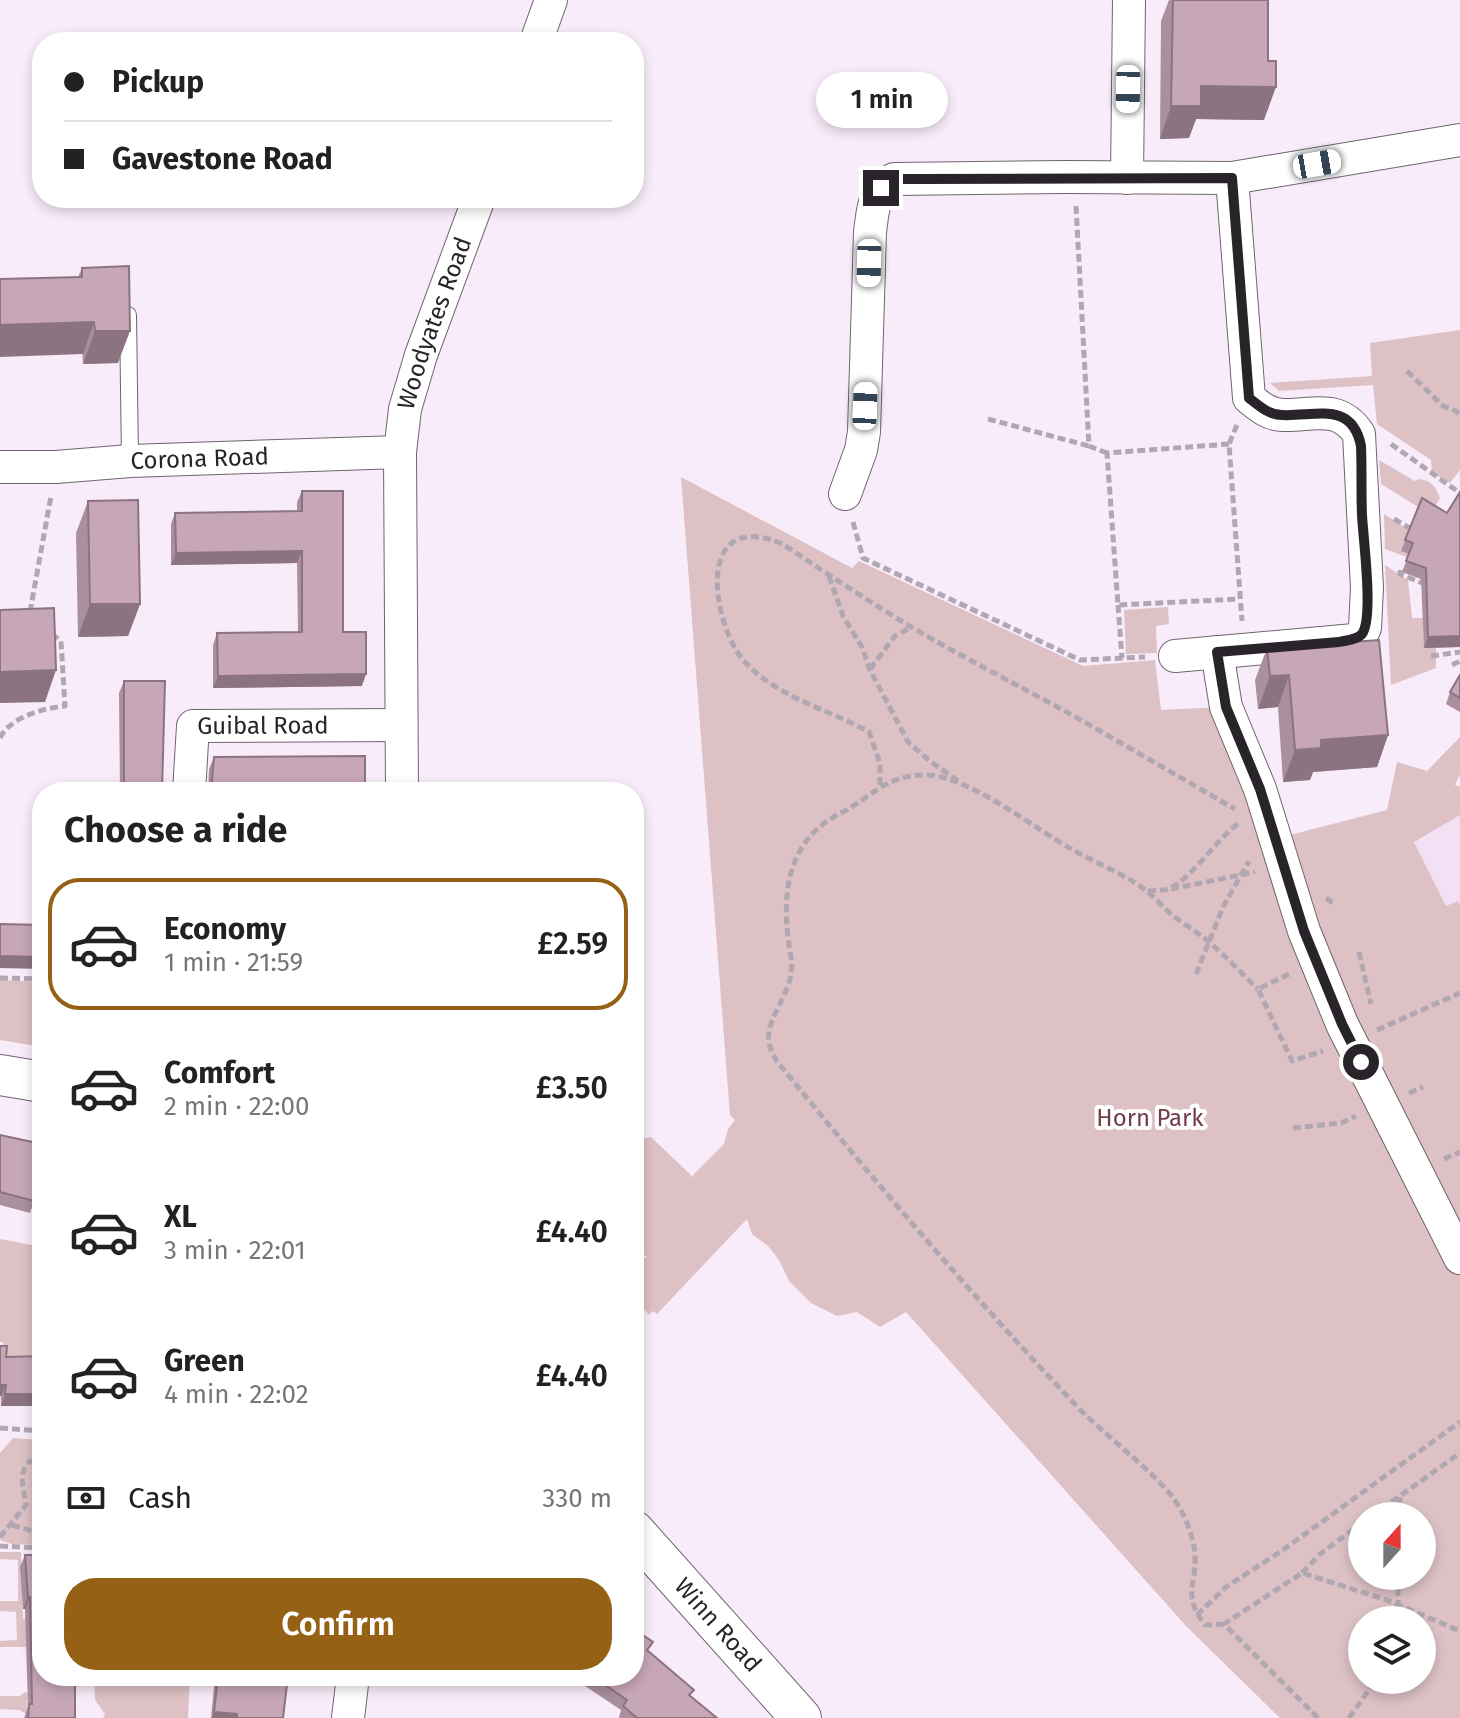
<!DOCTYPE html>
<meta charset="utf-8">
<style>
:root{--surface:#fff;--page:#f6f6f6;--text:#222;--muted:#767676;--line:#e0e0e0;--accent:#956215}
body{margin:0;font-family:"Fira Sans",sans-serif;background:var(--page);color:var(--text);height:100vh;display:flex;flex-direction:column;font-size:30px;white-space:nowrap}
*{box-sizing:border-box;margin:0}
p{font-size:26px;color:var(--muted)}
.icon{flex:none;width:44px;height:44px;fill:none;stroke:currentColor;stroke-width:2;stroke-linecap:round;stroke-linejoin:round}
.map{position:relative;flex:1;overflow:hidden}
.panel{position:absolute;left:32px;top:782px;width:612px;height:904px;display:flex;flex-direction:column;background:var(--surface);border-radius:32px;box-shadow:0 4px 12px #0003}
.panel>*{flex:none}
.guide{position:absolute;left:32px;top:32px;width:612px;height:176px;border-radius:32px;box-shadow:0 4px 12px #0003;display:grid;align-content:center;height:176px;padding:0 32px;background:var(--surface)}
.needle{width:52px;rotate:21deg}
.tools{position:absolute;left:1348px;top:1502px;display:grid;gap:16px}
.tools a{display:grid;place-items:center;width:88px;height:88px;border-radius:50%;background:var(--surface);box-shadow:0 4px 12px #0003;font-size:40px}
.end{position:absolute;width:36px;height:36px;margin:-18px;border:10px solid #292429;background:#fff;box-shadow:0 0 0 4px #fff}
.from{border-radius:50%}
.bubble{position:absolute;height:56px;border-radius:28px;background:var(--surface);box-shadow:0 4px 12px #0003;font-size:26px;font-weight:600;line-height:56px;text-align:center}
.car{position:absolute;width:24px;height:48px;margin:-24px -12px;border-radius:10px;box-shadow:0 0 6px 2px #0007;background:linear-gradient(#fff 24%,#345 0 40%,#fff 0 76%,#345 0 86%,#fff 0)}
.guide b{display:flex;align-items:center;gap:28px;height:76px;font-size:30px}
.guide b+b{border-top:2px solid var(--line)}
.guide i{width:20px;height:20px;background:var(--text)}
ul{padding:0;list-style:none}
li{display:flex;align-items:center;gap:24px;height:132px;margin:0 16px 12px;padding:0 16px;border:4px solid transparent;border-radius:32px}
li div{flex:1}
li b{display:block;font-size:30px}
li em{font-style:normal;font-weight:600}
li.current{border-color:var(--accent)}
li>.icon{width:72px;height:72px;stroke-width:1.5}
h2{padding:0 32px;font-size:36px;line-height:96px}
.pay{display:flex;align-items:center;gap:20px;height:88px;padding:0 32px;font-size:30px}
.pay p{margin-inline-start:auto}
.cta{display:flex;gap:16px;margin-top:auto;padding:16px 32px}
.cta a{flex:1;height:92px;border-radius:32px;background:var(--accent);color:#fff;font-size:32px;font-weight:600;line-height:92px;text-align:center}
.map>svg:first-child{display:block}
.built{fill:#f2e0f4}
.green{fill:#ddc1c5;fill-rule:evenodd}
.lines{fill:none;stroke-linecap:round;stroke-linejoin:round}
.service-casing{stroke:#6f646f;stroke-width:18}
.minor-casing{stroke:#6f646f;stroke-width:34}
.tertiary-casing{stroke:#6f646f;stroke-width:42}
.path{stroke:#b1a7b2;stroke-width:5;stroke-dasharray:8 4;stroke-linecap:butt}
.service{stroke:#fff;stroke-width:16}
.minor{stroke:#fff;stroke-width:32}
.tertiary{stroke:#fff;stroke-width:40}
.wall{fill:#aa8f9d}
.shaded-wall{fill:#8b7480}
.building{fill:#c6a6b7;stroke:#8b7480;stroke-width:2}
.route{stroke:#292429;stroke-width:10}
.labels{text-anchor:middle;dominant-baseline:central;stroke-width:8;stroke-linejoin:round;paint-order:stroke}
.street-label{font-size:24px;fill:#292429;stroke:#fefefe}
.park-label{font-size:24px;fill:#703d48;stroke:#fefefe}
</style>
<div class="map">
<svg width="1460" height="1718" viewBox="0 0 1460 1718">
<rect width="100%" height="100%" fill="#f9ecfa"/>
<path class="built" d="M1460,815V936L1414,842Z"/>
<g class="green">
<path d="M1460,330V470L1450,483L1432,473L1431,460L1377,424L1373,385L1279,391L1270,383L1372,376L1370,343Z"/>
<path d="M1379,460L1415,481L1419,479C1431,480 1436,487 1440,498L1431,515L1381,484Z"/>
<path d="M681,477L852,568L859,561L1083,666L1155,660L1161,710L1221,707L1282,837L1387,810L1397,762L1427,771L1460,737V774L1455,785L1460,787V815L1414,842L1446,906L1458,901L1460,905V1718H1280L1186,1626L906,1312L880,1327L857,1312L837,1316L811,1303L789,1281L779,1260L768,1246L752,1234L747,1219L657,1314L653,1311L649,1315L634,1297V1263L647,1257L634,1247V1140L651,1137L694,1178L693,1175L724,1144L728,1129L735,1120L730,1115ZM1362,1516H1422V1576H1362ZM1362,1620H1422V1680H1362Z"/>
<path d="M1384,514L1413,532L1437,568L1385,549Z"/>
<path d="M1385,565L1408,580L1412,618H1423L1424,648H1436V668L1391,685Z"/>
<path d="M1168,607L1169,624L1156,626L1157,653L1126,654L1124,610Z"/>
<path d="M0,980L42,982V1047L0,1040Z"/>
<path d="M0,1239L42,1247V1358H3V1342H0Z"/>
<path d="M13,1438L42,1440V1545L11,1544L0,1540V1453Z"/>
<path d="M0,1552H21L23,1619H42V1647H0V1641L17,1640L16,1612L0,1611V1601H18V1560L0,1559Z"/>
<path d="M94,1676H190L188,1718H103L105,1714L95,1700Z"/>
<path d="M25,1692L28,1693L27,1714L19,1710L0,1709V1696H20Z"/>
</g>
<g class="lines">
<g class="service-casing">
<path id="service" d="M128,315L130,461"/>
</g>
<g class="minor-casing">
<g id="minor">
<path d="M536,42L551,0"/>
<path d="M1127,178L1129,0"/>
<path id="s1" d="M0,467H56L130,461L400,452"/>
<path d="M845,494L861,450L864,432L870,232C873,208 873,193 894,179L1066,177L1232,178L1460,140"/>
<path d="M1217,652L1226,707L1260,789L1304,931L1342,1024L1460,1258"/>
<path d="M1175,656L1354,640L1361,635L1365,628L1367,588L1359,434C1338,403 1313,416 1283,415C1269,415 1259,406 1249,398L1232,178"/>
<path id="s2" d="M189,792L193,726L401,725"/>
<path id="s3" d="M402,792L400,452L405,409L421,355L479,198"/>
<path d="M348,1718L353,1676"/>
</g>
</g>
<g class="tertiary-casing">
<g id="tertiary">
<path d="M0,1075L42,1082"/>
<path id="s4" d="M634,1531L801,1718"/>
</g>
</g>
<g class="path">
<path d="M1076,206L1089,446L1107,453"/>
<path d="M1407,371L1443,406L1456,411L1460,416"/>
<path d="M988,419L1089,446"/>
<path d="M1237,425L1229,444L1242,621"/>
<path d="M1229,444L1107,453L1118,605L1239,599"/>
<path d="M1391,444L1460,493"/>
<path d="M1394,519L1413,530"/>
<path d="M853,522L863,558L1080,660L1145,657"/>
<path d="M1400,570V574L1427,585"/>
<path d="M829,576L843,616L862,647L870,670L908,742L931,762L960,782"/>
<path d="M1118,605L1122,658"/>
<path d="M30,612L51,496"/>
<path d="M1431,656L1460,652"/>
<path d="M1452,665L1460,661"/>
<path d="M870,669L895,636L912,627"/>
<path d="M0,738C10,717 44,708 65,706L61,641L53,635"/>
<path d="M880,785V763L869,732C828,709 776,697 744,661C713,626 694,513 775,541C788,546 800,556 811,563C841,583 872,603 903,622C958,655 1016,684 1072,715C1127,746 1181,778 1235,809"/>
<path d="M1171,889L1255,872"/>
<path d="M1148,891C1154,890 1162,891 1168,889C1189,882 1218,837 1239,823"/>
<path d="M1326,898L1336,905"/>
<path d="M1359,952L1371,1004"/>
<path d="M1196,974L1223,907L1249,861"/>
<path d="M1289,974L1258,989L1292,1061L1323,1051"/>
<path d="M0,978L42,979"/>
<path d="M1377,1030L1460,993"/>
<path d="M1409,1093L1423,1087"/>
<path d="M1293,1128L1341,1123L1356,1116"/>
<path d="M1444,1159L1460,1152"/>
<path d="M40,1174L42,1169"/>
<path d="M0,1428L42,1431"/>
<path d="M1372,1516L1460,1453"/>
<path d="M1399,1516L1400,1497"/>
<path d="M12,1525L42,1534"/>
<path d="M0,1537L26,1505C24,1490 17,1472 30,1461H42"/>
<path d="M0,1546L42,1548"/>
<path d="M1302,1573L1320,1554L1362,1523"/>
<path d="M1197,1615L1226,1587L1280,1552L1460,1422"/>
<path d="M1398,1620V1576"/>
<path d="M1224,1624L1205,1625C1182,1594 1196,1589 1195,1557C1195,1538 1183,1510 1171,1495C1141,1460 1101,1433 1070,1399C967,1290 870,1176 776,1060C774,1055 770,1049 769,1043C764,1017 797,991 791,957C781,902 783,843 839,814C871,798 885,775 925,775C969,775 1036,830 1075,851C1099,865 1128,875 1149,893C1157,899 1163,908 1171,914C1183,924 1198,932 1210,943C1227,957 1242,974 1258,989"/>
<path d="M1318,1718L1224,1624L1302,1573L1387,1600L1460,1631"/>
<path d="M1349,1718L1376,1680"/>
</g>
<use href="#service" class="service"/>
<use href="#minor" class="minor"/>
<use href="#tertiary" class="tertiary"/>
</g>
<g class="wall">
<path d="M1169,0H1268L1264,120L1196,119L1189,138L1160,139L1161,21Z"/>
<path d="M82,268L118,363L83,364L78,277Z"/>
<path d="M302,491L343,632L362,686L213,688V645L217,633L298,632L297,563L171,565V524L175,513L297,511V502Z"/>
<path d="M1460,492V647L1424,648L1421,579L1402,572L1409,554L1401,551L1422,498L1447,513Z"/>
<path d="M88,501L140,604L128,636L78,637L76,533Z"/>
<path d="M1267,648L1388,735L1377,767L1313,772L1310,780L1283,782L1278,707L1258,709L1255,680Z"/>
<path d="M1460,675V712L1446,704L1450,692Z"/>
<path d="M124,681L162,792H120L119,693Z"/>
<path d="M214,757L365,792H208L209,769Z"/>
<path d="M0,1135L34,1201L30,1213L0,1205Z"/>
<path d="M0,1346L6,1357L42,1356V1406H1Z"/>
<path d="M25,1555L75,1718H24L28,1707L25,1609H23L20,1567Z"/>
<path d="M649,1652L691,1697L717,1718H619L621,1710L579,1682L580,1676H634Z"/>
<path d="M215,1676H288L283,1718H211Z"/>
</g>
<g class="shaded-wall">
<path d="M1201,86L1276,87L1264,120L1196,119L1189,138L1160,139L1171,106Z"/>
<path d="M94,322L83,354L0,357V325Z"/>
<path d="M95,331H130L118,363L83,364Z"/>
<path d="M302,551L297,563L171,565L176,553Z"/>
<path d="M90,604H140L128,636L78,637Z"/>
<path d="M1460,636V647L1424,648L1428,637Z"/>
<path d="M56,670L45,702L0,703V672Z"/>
<path d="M366,674L362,686L213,688L218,676Z"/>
<path d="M1289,675L1278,707L1258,709L1270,676Z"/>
<path d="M1388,735L1377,767L1313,772L1310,780L1283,782L1295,750L1321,740Z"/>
<path d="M0,956L42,957V969L0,968Z"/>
<path d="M642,1319L638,1331L634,1335V1328Z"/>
<path d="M0,1385H6L1,1396H0Z"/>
<path d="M5,1394H42V1406H1Z"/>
<path d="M28,1597H30L25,1609H23Z"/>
<path d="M214,1712L237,1714L236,1718H212Z"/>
</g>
<g class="building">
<path d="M1173,0H1268V61H1276V87L1201,86V106H1171Z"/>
<path d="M129,266L130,331H95L94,322L0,325V279L82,277V268Z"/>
<path d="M302,491H343V632H366V674L218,676L217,633L302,632V551L176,553L175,513L302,511Z"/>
<path d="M1460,492V636L1428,637L1426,568L1406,561L1413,543L1405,540L1422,498L1447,513Z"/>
<path d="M138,500L140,604H90L88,501Z"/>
<path d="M54,608L56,670L0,672V610Z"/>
<path d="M1379,640L1388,735L1321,740V748L1295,750L1289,675L1270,676L1267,648Z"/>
<path d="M1460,675V698L1450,692Z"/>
<path d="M124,681H165L162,792H124Z"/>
<path d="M365,756V792H211L214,757Z"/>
<path d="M0,924L42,925V957L0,956Z"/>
<path d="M0,1135L42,1144V1156L34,1201L0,1192Z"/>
<path d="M634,1312L642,1319L634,1328Z"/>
<path d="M0,1346H7L6,1357L42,1356V1394H5L6,1385H0Z"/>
<path d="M25,1555H42V1676H75V1718H28L29,1704H32L30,1597H28Z"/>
<path d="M634,1629L653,1642L647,1650L694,1690L689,1695L717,1718H637L623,1706L627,1700L592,1676H634Z"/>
<path d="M218,1676H288L283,1718H237V1714L214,1712Z"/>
</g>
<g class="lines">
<path class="route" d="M881,188L894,179H919L1232,178L1249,398C1259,406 1269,415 1282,415C1314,417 1352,400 1361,446C1362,469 1361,492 1362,515C1363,537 1374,618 1362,634C1357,640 1347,640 1339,642L1217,652L1226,707L1260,789L1304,931L1342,1024L1361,1062"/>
</g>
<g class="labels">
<g class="street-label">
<text stroke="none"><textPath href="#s3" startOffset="474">Woodyates Road</textPath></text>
<text stroke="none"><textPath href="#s1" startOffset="200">Corona Road</textPath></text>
<text stroke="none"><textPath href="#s2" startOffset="136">Guibal Road</textPath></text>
<text stroke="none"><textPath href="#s4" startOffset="126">Winn Road</textPath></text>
</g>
<g class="park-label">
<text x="1150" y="1118">Horn Park</text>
</g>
</g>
</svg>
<div class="tools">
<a><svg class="needle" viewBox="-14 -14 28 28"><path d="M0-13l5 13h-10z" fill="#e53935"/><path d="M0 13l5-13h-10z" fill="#767676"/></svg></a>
<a><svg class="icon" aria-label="layers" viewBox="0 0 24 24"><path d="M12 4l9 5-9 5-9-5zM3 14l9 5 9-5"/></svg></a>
</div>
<i class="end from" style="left:1361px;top:1062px"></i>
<i class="end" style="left:881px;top:188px"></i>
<div class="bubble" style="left:816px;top:72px;width:132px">1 min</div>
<i class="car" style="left:1128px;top:89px;rotate:181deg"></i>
<i class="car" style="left:1317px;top:164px;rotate:80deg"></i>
<i class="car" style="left:869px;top:263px;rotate:181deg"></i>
<i class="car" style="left:865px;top:406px;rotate:2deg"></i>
<div class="guide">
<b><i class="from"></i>Pickup</b>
<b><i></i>Gavestone Road</b>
</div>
<section class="panel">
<h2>Choose a ride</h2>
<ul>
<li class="current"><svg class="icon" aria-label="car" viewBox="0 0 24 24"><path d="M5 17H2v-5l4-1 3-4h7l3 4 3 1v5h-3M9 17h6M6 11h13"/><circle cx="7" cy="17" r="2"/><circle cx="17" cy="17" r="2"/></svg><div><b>Economy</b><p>1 min · 21:59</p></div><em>£2.59</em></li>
<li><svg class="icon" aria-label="car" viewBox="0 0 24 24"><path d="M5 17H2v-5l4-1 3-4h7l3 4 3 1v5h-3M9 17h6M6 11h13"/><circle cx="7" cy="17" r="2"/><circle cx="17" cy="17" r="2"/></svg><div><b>Comfort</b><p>2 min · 22:00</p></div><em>£3.50</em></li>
<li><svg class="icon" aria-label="car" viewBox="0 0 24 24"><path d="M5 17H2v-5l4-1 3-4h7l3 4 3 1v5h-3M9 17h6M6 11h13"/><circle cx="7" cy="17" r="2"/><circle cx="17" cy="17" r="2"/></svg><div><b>XL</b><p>3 min · 22:01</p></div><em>£4.40</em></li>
<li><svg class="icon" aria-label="car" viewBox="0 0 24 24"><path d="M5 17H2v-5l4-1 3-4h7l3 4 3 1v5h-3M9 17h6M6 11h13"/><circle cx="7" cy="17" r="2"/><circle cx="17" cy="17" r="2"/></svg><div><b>Green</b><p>4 min · 22:02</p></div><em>£4.40</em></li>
</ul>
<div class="pay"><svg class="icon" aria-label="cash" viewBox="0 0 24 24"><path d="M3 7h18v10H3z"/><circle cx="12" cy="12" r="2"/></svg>Cash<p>330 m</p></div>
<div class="cta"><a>Confirm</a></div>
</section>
</div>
